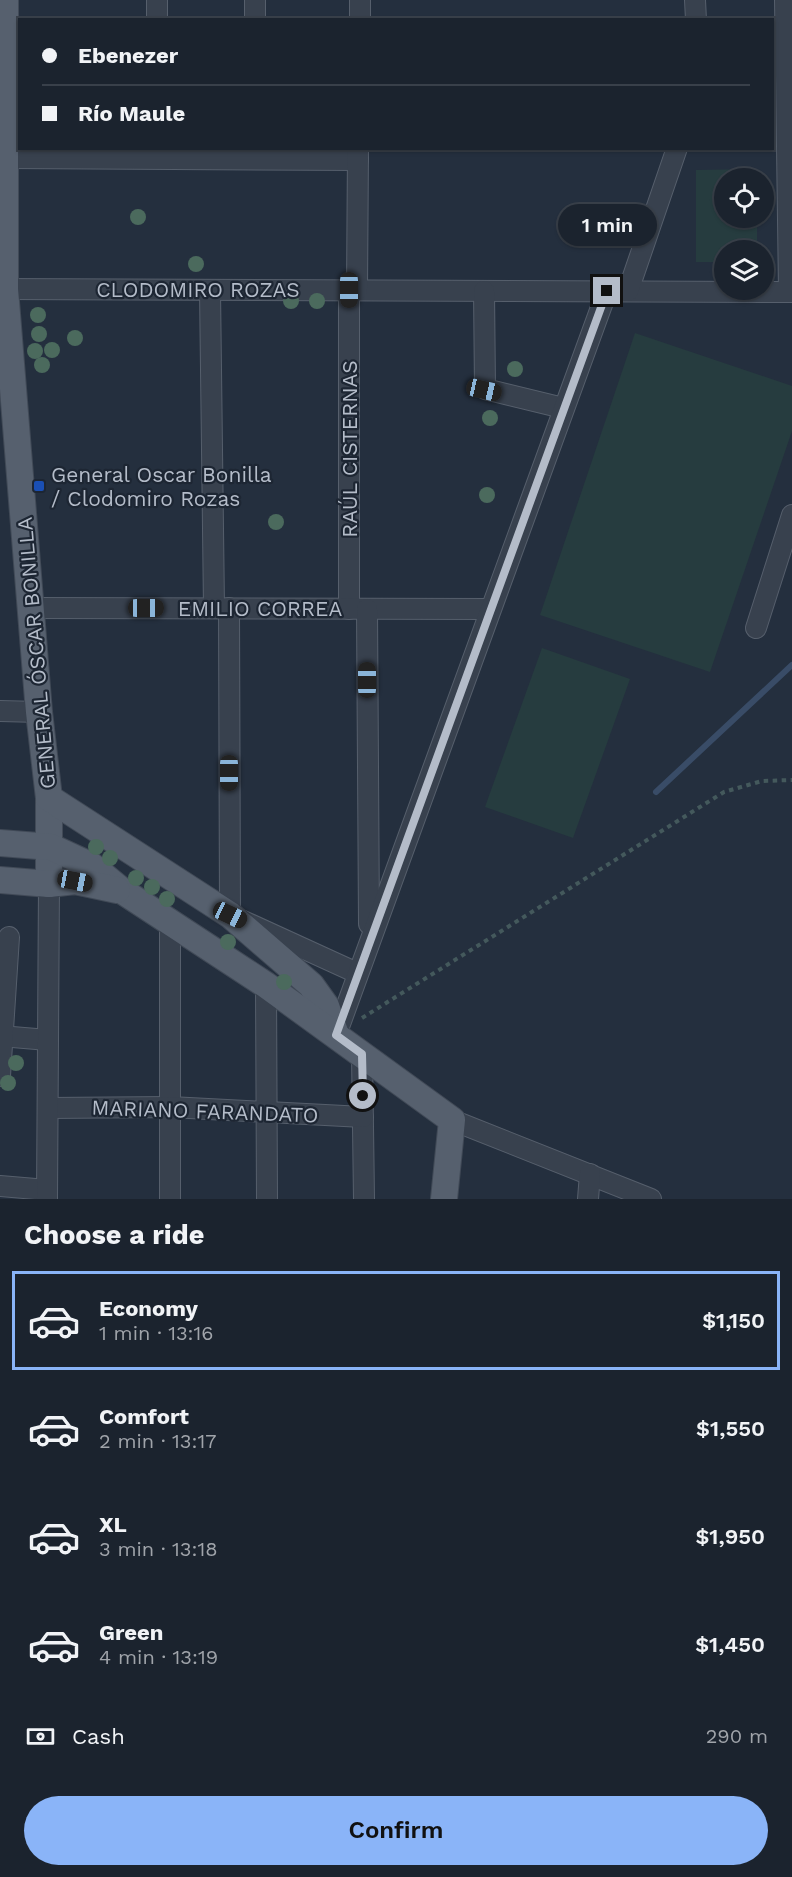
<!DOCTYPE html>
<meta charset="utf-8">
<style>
:root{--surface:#1b232e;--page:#282f3a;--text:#f1f3f6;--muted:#a0a4aa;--line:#39404a;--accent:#8ab4f8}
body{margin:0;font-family:"Work Sans",sans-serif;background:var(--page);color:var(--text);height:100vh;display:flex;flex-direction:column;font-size:22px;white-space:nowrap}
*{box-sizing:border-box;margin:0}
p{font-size:20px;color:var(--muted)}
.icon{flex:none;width:33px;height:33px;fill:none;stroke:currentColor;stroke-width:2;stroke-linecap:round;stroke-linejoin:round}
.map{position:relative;height:1199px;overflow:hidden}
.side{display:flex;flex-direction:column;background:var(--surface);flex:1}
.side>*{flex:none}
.banner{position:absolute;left:18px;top:18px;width:756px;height:132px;border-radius:0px;box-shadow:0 2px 4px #0004,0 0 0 2px var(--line);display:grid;align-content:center;height:132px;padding:0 24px;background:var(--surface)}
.controls{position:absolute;left:714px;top:168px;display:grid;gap:12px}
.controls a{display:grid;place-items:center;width:60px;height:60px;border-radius:50%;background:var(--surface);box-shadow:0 2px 4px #0004,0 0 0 2px var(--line);font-size:30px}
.end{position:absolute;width:27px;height:27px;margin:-14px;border:8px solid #b4bcc9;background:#111;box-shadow:0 0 0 3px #111}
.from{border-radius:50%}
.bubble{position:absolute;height:42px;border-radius:21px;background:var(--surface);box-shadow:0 2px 4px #0004,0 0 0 2px var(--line);font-size:20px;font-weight:600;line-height:42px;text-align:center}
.car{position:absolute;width:18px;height:36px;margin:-18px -9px;border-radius:8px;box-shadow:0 0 4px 2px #0007;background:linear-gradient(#222 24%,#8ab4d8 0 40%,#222 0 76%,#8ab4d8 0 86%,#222 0)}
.banner b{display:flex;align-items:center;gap:21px;height:57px;font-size:22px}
.banner b+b{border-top:2px solid var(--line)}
.banner i{width:15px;height:15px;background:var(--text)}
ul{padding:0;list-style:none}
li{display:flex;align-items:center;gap:18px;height:99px;margin:0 12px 9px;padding:0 12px;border:3px solid transparent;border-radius:0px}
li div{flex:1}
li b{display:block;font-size:22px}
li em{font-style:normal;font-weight:600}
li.on{border-color:var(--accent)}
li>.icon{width:54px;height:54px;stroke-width:1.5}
h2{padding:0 24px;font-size:27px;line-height:72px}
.pay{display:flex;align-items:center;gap:15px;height:66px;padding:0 24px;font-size:22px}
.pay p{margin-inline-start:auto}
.button{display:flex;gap:12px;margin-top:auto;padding:12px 24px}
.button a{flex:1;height:69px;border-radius:36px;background:var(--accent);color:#111;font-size:24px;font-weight:600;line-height:69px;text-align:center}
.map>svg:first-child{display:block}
.green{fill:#263c3f}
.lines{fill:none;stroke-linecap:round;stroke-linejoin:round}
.stream{stroke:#394c67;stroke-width:6}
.minor-casing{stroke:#565f6c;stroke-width:22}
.major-casing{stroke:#414a57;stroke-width:28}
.path{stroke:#44595c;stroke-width:4;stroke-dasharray:4.5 4.5;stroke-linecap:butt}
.minor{stroke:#38414e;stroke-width:20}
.major{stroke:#56606e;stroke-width:26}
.tree{fill:#4b6a5d}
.route{stroke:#b4bcc9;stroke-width:8}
.transit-dot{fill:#1a4fb4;stroke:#1d2633;stroke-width:2}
.labels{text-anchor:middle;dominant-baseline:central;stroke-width:4.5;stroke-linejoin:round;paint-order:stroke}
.street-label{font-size:21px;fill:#b4bcc9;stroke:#1d2633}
.poi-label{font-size:21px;fill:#b4bcc9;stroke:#1d2633;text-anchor:start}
</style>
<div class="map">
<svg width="792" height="1199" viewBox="0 0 792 1199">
<rect width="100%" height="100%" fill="#242f3e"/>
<g class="green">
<path d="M756,169V178H724V218H757V250H724V262H696V170Z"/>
<path d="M635,333L792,386V431L710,672L540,615Z"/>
<path d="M542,648L630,679L573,838L485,807Z"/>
</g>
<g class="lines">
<path class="stream" d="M656,792L792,665"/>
<g class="minor-casing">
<g id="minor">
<path d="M695,0L696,20"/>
<path d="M785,0L789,292"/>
<path d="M157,20V0"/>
<path d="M255,20V0"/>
<path d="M360,20V0"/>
<path d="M5,158L358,160"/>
<path d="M0,289L792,292"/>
<path d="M210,290L214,608"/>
<path d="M349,290V609"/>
<path d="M357,290L358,149"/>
<path d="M484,291L485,389L563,408"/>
<path d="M628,291L677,148"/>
<path d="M32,608L489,609"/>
<path d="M229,608L230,915L357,973"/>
<path d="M367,609L369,924"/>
<path d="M756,628L792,515"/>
<path d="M0,711L39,712"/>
<path d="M170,922V1199"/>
<path d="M266,985L267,1199"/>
<path d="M336,1035L607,291"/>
<path d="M0,1036L48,1040"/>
<path d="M362,1054L364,1199"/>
<path d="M0,1076L9,937"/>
<path d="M48,1108L170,1107L363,1117"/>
<path d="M452,1120L651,1199"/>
<path d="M0,1186L47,1190"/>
<path d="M47,1199L49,884"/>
<path d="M588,1199L590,1174"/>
</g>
</g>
<g class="major-casing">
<g id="major">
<path d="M5,0V289L39,712L49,798V884"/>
<path d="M49,798L230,915L311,985L326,1006L336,1035"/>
<path d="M0,843L51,847L92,866L121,890L266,985L452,1120L444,1199"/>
<path d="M0,880L49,884L75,881L117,890"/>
</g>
</g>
<path class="path" d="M362,1018L724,792L762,781L792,780"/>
<use href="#minor" class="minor"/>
<use href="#major" class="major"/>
</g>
<g class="tree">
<circle cx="138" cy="217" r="8"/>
<circle cx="196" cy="264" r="8"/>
<circle cx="291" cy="301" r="8"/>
<circle cx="317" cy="301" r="8"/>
<circle cx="38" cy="315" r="8"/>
<circle cx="39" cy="334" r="8"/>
<circle cx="75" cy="338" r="8"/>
<circle cx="52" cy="350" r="8"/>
<circle cx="35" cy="351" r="8"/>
<circle cx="42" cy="365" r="8"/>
<circle cx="515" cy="369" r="8"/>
<circle cx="490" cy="418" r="8"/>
<circle cx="487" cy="495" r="8"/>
<circle cx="276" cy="522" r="8"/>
<circle cx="96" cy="847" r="8"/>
<circle cx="110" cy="858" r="8"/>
<circle cx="136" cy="878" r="8"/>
<circle cx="152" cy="887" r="8"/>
<circle cx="167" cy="899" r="8"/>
<circle cx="228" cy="942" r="8"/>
<circle cx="284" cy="982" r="8"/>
<circle cx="16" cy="1063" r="8"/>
<circle cx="8" cy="1083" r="8"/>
</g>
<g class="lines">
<path class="route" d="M363,1096L362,1054L336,1035L607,291"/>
</g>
<rect class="transit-dot" x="33" y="480" width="12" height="12" rx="3"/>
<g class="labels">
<g class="street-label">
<text x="198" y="289">CLODOMIRO ROZAS</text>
<text transform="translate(349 449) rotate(-90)">RAÚL CISTERNAS</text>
<text x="260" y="608">EMILIO CORREA</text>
<text transform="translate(36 653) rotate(-95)">GENERAL ÓSCAR BONILLA</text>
<text transform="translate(205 1111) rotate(2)">MARIANO FARANDATO</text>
</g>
<g class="poi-label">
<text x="51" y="474">General Oscar Bonilla<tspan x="51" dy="24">/ Clodomiro Rozas</tspan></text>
</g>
</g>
</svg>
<div class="controls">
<a><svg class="icon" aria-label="locate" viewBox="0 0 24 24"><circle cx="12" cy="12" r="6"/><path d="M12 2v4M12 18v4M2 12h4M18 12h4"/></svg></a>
<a><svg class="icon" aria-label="layers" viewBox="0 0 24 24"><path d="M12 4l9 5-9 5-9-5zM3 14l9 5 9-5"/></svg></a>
</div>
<i class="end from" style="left:363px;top:1096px"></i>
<i class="end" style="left:607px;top:291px"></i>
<div class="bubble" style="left:558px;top:204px;width:99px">1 min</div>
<i class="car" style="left:349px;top:290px;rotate:180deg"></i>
<i class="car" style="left:484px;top:390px;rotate:103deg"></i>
<i class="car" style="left:146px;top:608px;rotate:90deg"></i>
<i class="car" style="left:367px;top:680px;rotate:0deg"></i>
<i class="car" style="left:229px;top:773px;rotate:180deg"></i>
<i class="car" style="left:75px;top:881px;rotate:101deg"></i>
<i class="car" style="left:230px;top:915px;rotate:115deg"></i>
<div class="banner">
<b><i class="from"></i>Ebenezer</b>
<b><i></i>Río Maule</b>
</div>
</div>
<section class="side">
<h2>Choose a ride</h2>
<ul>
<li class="on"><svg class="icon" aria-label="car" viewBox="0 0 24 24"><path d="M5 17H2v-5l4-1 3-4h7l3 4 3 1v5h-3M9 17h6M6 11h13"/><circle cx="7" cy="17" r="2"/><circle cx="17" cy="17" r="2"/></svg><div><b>Economy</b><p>1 min · 13:16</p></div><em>$1,150</em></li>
<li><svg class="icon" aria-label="car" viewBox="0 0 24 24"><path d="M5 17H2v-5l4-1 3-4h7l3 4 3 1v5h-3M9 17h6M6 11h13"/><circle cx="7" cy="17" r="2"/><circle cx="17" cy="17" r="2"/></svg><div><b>Comfort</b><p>2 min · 13:17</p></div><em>$1,550</em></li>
<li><svg class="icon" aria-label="car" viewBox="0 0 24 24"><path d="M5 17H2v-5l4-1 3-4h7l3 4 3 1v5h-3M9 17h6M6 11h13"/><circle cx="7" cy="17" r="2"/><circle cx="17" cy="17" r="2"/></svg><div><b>XL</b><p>3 min · 13:18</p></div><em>$1,950</em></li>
<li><svg class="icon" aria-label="car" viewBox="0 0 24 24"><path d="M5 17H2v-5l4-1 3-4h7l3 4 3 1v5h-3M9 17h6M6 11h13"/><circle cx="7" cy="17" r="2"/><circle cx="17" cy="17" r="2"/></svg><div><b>Green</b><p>4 min · 13:19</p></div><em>$1,450</em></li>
</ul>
<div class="pay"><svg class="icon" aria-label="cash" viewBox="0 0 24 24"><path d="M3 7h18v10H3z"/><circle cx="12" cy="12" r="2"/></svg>Cash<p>290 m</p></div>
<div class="button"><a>Confirm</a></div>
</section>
